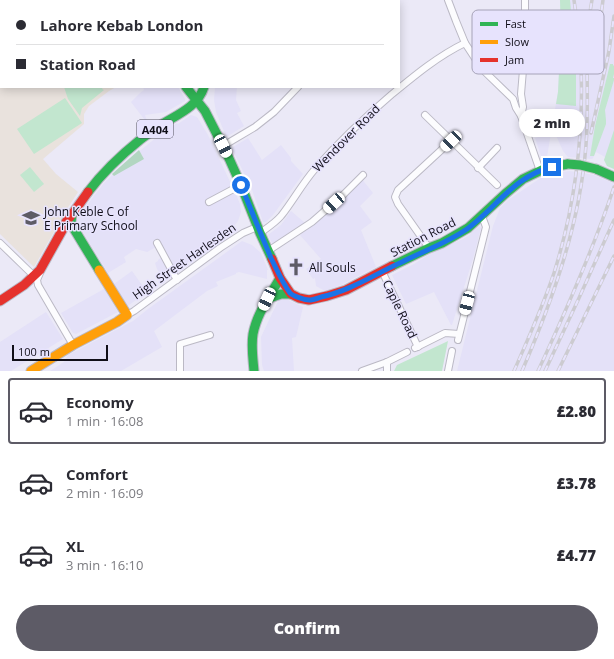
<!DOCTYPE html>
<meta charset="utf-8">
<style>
:root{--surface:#fff;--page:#f2f2f3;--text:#2b2b33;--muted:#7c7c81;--line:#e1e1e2;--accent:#5d5b66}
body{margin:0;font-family:"Open Sans",sans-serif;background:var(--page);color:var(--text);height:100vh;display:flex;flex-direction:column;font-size:15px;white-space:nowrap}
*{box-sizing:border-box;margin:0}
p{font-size:13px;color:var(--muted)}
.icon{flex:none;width:22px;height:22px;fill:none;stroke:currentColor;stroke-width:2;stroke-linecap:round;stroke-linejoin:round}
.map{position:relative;height:371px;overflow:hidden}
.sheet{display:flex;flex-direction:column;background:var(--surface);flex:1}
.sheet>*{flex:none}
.hud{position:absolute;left:0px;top:0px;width:400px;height:88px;box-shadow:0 2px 10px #0003;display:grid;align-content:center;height:88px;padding:0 16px;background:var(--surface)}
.scale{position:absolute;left:12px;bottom:10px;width:96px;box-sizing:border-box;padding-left:4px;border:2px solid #100e18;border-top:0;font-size:11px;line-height:14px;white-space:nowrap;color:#100e18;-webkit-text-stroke:3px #e7e3fd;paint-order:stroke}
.end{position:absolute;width:18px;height:18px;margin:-9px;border:5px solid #1a73e8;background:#fff;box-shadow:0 0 0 2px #fff}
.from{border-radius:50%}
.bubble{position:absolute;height:28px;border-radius:14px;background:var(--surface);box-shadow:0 2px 10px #0003;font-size:13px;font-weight:800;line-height:28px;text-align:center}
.car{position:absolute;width:12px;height:24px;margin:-12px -6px;border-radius:5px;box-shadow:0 0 3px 1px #0007;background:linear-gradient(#fff 24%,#345 0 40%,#fff 0 76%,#345 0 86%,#fff 0)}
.hud b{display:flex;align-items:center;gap:14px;height:38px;font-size:15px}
.hud b+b{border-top:1px solid var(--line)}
.hud i{width:10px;height:10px;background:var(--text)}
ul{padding:7px 0 0;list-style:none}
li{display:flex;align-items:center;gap:12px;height:66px;margin:0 8px 6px;padding:0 8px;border:2px solid transparent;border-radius:4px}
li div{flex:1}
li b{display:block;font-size:15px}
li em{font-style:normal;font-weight:800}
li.on{border-color:var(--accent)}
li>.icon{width:36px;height:36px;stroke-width:1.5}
.primary-button{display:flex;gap:8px;margin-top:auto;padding:8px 16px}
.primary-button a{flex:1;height:46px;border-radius:24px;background:var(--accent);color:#fff;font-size:16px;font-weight:800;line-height:46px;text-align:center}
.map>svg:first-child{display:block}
.built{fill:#e4e1f8}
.education{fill:#e9e2dd}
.green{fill:#c2e6cf}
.forest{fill:#b2d6c1}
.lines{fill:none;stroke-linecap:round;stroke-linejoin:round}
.street-casing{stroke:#bbb9c5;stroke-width:8}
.fast-casing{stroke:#bbb9c5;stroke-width:11}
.slow-casing{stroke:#bbb9c5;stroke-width:11}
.jam-casing{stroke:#bbb9c5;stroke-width:11}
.street{stroke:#fcfcfe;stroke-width:6}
.fast{stroke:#30b455;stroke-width:9}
.slow{stroke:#ff9f0a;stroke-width:9}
.jam{stroke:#e5322d;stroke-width:9}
.rail-casing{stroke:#cccbd0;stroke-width:3.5}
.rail{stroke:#e7e3fd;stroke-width:2;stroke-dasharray:6;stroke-linecap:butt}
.fast-bridge-casing{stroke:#c8c7ce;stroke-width:11;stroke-linecap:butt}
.fast-bridge{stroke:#30b455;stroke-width:9}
.route{stroke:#1a73e8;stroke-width:5}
.labels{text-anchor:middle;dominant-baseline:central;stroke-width:3;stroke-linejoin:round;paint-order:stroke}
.shield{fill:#e7e3fd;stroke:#504e5d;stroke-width:1}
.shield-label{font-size:11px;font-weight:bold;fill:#100e18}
.street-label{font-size:12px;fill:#100e18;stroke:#e7e3fd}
.poi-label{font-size:12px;fill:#100e18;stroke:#e7e3fd;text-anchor:start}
.key{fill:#e7e3fd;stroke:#a6a3b8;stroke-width:1}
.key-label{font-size:11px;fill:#100e18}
</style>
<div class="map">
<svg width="614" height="371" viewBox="0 0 614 371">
<rect width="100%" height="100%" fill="#ebe9f7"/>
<g class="built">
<path d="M560,0H614V169L607,166L604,160L605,157L596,152L593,158L592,159L568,157L563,151L552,126L558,92L559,72L561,38Z"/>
<path d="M143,87H178L185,99V101L166,112L145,115L148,124L131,102L140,93L144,90Z"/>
<path d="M215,87H237L236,100L241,111L237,113L244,126L228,136H226L216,112L214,100Z"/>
<path d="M191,115L197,117L208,135L232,186L207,199L212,204L235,192L240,204L241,212L238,221L231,229L222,237L164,280L157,269L155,263L158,261V260L162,257L156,247L147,252L136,249L124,257L126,262L108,273L76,221L93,197L104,183L120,167L157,137L177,123L178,124Z"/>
<path d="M551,133L547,157L542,159L535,138Z"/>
<path d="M248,138L262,160L281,145L291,158V161L303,174L273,215L266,222H263L251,187L232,149L233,147Z"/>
<path d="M569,171L583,173L594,175L613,183L614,181V371H457L493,226L500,208L508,200L545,175Z"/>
<path d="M361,178L373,193L360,206L372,222L361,230L376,267L341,285L325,291L316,286L315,278L313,279L306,269L321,259L300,235L349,192Z"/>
<path d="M291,211L305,223L274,247L268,235L281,225Z"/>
<path d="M479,226L481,228L473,259L452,325H451L434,292L406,304L392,275L414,264L435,251L463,239L468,236Z"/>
<path d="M242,241L252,245L261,253L268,270H267V279L239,272L236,273V274L216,282L218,286L207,291L154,331L162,347L121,371H50L64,362L68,355L133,321L148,309Z"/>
<path d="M132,271L147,292L129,305L128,306L114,284Z"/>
<path d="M104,289L118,312L76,334L73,333L61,313Z"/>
<path d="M284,298L303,307L296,337L292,338L294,371H264L262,365L261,337L278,301Z"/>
<path d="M46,312L63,339L11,371H0V342Z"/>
</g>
<path class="education" d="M0,80H1V87H116L109,91L89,106L84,114V124L43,159L56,174L78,192L67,209L34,267L0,234Z"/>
<g class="green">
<path d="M560,0H570L576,67V106L556,104L558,92L559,72L530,70L531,52L551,53V48L560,49L561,38Z"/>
<path d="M610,64H613V65L614,66V74L613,78H614V80L605,110L606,120V124L594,156H590L595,126Z"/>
<path d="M64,87H103L102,89L104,90L82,108L80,116L68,99Z"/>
<path d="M65,98L82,123L34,154L17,129Z"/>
<path d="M614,130V169L607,166L604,160Z"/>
<path d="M30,167L44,184L34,192L20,175Z"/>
<path d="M448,341L442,371H394L397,365L446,342Z"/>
</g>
<path class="forest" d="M139,150L144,159L114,176L112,174Z"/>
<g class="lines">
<g class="street-casing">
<g id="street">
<path d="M448,0L456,21L465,43L482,69L513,99L516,108L521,116"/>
<path d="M525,0V46L521,94L523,107L521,116L540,171"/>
<path d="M197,1L198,0"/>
<path d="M391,1L392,0"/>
<path d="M0,44L1,43"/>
<path d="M425,115L497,185"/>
<path d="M223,146L255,127L274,112L298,87"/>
<path d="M478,168L497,148"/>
<path d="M209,202L241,185"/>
<path d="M260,233C267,228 275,223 281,216C293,201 302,184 315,169C338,143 364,118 391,95C414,76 438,56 465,43"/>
<path d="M0,243L34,276"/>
<path d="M157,243L177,280"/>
<path d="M429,248L398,204L395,197L398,190L451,141"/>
<path d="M268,251L312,222L344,194L363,175"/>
<path d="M382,271L418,347"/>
<path d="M40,273L37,280L38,285L73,345"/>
<path d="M127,315L134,311L220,248L243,233L257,227"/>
<path d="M458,340L486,227L482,216"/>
<path d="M415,348L445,333L459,334"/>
<path d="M180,371V344L210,335"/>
<path d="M362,371L387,362L407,352"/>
<path d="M387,371V362"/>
<path d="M448,371L452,351"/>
</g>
</g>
<g class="fast-casing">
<g id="fast">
<path d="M273,1L274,0"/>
<path d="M186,87L205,111L227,154L241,185L260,233L272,259"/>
<path d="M596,169L614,177"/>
<path d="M88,192C103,172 121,155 141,139C148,134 156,128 164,123C179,114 198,106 204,87"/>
<path d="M72,215L71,222L74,229L99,270"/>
<path d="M392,266L429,248L442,243L468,228L505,194L523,179L546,168L568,164"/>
<path d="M267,299L281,294H291"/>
<path d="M254,371C253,359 251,346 253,334C257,313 270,296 280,278"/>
</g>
</g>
<g class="slow-casing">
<path id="slow" d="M31,371L73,345L117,322L127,315L99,270"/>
</g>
<g class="jam-casing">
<g id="jam">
<path d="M130,0L131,1"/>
<path d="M272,259L280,278L291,294L299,298L309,300L327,296L346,290L392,266"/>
<path d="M0,301L24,285L40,270L64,227L66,222L73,213L88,192"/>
</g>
</g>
<use href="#street" class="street"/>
<use href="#fast" class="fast"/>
<use href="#slow" class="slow"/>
<use href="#jam" class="jam"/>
<g class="rail-casing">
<g id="rail">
<path d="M594,70L603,0"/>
<path d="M591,133L609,51L614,16"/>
<path d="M514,371C528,339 543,306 554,273C577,200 585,121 580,45C579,30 576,15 574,0"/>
<path d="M522,371C553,299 580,224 586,145C590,96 583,48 592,0"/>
<path d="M538,371C566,311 593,250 614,187"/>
<path d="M545,371L579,298L614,220"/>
<path d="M558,371L614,256"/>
</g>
</g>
<use href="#rail" class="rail"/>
<g class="fast-bridge-casing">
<path id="fast-bridge" d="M568,164L580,165L596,169"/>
</g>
<use href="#fast-bridge" class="fast-bridge"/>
</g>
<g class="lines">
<path class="route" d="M241,185C251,210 261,234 271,258C277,270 282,282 290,293C293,296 305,300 309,300C313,300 318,298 321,297C350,291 375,274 402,262C423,251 447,243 467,229C496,208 514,176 552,167"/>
</g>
<defs>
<g id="school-bare" transform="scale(1.38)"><path d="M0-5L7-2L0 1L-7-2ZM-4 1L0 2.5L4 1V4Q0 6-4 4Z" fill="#5d5b66" stroke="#e7e3fd" stroke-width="2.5" paint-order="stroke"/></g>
<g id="church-bare" transform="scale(1.38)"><path d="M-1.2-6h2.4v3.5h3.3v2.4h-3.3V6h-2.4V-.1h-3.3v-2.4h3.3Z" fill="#5d5b66" stroke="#e7e3fd" stroke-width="2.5" paint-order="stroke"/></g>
</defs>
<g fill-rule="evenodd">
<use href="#school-bare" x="31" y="218"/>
<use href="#church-bare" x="296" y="267"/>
</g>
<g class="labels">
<rect class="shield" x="137" y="120" width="36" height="18" rx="3"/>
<g class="shield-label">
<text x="155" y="129">A404</text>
</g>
<g class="street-label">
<text transform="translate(346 138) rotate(-45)">Wendover Road</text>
<text transform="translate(423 237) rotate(-27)">Station Road</text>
<text transform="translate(184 261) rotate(-35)">High Street Harlesden</text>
<text transform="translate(400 309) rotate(64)">Caple Road</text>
</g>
<g class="poi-label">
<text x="44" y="211">John Keble C of<tspan x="44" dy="14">E Primary School</tspan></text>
<text x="309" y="267">All Souls</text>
</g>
</g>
<rect x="472" y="10" width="132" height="64" rx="6" class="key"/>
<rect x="480" y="22" width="18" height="4" fill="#30b455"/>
<rect x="480" y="40" width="18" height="4" fill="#ff9f0a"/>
<rect x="480" y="58" width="18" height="4" fill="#e5322d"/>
<g class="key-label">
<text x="505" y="28">Fast</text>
<text x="505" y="46">Slow</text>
<text x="505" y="64">Jam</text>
</g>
</svg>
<div class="scale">100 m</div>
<i class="end from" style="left:241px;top:185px"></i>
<i class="end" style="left:552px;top:167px"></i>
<div class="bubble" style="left:519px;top:109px;width:66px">2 min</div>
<i class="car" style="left:451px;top:141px;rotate:226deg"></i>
<i class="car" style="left:223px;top:146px;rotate:153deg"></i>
<i class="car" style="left:334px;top:203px;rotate:228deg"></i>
<i class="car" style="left:267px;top:299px;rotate:205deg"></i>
<i class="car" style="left:467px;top:303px;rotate:195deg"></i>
<div class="hud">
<b><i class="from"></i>Lahore Kebab London</b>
<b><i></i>Station Road</b>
</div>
</div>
<section class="sheet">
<ul>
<li class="on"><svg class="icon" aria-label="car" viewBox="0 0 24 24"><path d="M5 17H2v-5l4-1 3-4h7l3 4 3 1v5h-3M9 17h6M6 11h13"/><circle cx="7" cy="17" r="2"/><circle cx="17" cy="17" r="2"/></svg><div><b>Economy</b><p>1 min · 16:08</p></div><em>£2.80</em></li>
<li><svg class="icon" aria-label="car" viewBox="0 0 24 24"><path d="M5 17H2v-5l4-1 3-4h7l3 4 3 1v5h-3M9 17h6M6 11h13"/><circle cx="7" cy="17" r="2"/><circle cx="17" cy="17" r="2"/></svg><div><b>Comfort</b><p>2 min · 16:09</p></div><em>£3.78</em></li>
<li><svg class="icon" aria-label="car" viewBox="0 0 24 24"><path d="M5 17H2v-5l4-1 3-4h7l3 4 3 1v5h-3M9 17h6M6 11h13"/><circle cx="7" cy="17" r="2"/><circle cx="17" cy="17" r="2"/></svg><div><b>XL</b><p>3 min · 16:10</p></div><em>£4.77</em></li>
</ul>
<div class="primary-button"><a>Confirm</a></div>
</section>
